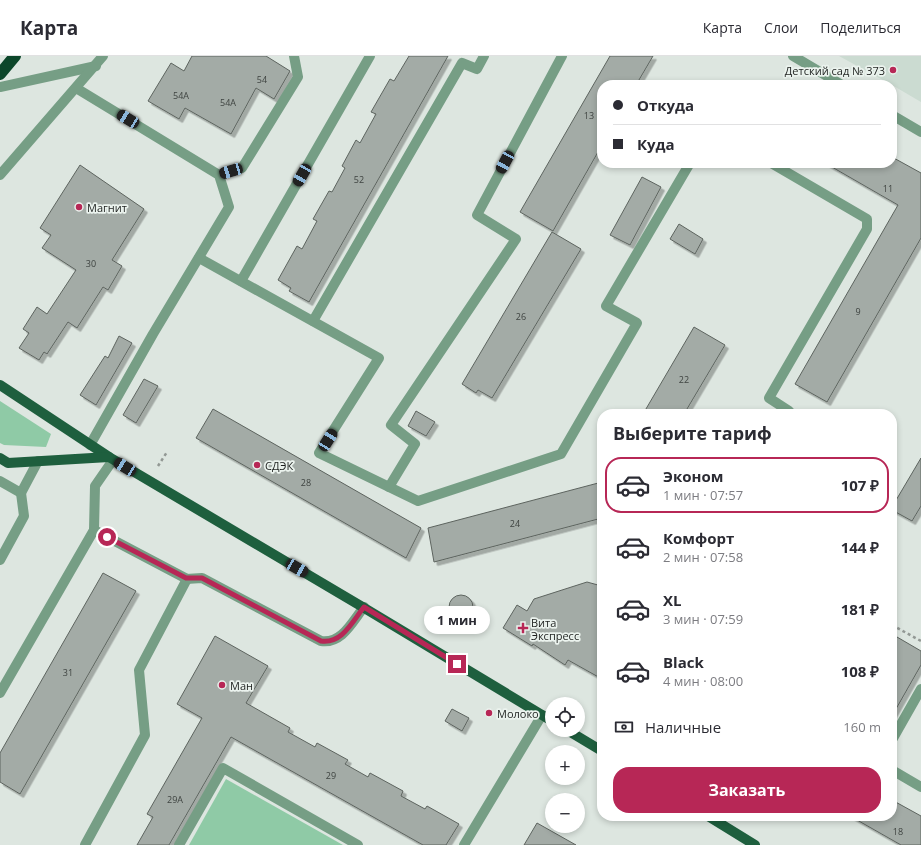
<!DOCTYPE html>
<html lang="ru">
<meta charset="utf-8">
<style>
:root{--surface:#fff;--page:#f7f7f7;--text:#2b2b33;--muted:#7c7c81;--line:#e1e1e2;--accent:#b72756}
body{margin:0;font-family:"Open Sans",sans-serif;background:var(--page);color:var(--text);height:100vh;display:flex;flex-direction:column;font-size:15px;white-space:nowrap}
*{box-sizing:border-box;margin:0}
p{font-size:13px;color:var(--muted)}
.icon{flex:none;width:22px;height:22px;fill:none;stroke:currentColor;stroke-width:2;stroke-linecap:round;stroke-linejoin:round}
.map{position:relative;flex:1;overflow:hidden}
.panel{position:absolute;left:597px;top:353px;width:300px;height:412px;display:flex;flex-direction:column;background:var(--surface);border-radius:16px;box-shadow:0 2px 6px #0003}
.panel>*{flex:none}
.top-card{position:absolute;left:597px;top:24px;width:300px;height:88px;border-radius:16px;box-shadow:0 2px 6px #0003;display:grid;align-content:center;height:88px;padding:0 16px;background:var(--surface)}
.buttons{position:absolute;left:545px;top:641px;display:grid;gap:8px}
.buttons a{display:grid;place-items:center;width:40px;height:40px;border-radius:50%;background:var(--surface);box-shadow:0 2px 6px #0003;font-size:20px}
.end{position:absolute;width:18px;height:18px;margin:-9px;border:5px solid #b72756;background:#fff;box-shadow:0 0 0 2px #fff}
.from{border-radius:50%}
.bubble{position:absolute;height:28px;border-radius:14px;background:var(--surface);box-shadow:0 2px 6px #0003;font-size:13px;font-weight:700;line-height:28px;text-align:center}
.car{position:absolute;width:12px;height:24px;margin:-12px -6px;border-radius:5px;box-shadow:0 0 3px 1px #0007;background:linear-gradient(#222 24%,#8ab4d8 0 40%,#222 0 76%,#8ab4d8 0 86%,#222 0)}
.top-card b{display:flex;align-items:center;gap:14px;height:38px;font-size:15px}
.top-card b+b{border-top:1px solid var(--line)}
.top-card i{width:10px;height:10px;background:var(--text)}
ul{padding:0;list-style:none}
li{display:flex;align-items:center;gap:12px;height:56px;margin:0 8px 6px;padding:0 8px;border:2px solid transparent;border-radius:16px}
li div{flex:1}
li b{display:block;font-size:15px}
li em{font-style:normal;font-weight:700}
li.selected{border-color:var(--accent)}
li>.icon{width:36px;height:36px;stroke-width:1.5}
h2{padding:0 16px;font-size:18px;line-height:48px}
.pay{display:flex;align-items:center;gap:10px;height:44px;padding:0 16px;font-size:15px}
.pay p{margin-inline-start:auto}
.button{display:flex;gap:8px;margin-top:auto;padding:8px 16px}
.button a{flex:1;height:46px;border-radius:16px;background:var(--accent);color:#fff;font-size:16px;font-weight:700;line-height:46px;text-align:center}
header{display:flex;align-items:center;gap:24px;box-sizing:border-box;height:56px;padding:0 20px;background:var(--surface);border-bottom:1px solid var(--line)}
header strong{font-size:19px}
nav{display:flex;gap:22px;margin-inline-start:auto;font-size:14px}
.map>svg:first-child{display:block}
.built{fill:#cbdbd1}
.green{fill:#8fcaa6}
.building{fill:#a3aba6;stroke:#5d645f;filter:url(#shadow)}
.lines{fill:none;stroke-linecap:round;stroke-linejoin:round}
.path{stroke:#929894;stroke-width:2.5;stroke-dasharray:3 3;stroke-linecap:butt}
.minor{stroke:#769e85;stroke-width:10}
.major{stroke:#1e5f3e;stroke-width:10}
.highway{stroke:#0c462a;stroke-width:12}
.route{stroke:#b72756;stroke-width:5}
.poi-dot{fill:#b72756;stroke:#ebf3ee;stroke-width:1.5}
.labels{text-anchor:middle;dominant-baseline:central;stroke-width:3.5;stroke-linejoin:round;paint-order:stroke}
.number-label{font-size:9px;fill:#3f4441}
.poi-label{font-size:11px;fill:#1e211f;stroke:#ebf3ee;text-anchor:start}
</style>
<header>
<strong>Карта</strong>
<nav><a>Карта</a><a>Слои</a><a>Поделиться</a></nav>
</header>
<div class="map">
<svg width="921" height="789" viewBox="0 0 921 789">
<defs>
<filter id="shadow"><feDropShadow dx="3.5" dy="3.5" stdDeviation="0" flood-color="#0004"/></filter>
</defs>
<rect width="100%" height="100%" fill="#dde6e0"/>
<path class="built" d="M839,0H921V46L892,29Z"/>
<g class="green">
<path d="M0,345L51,378L46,391L4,389L0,387Z"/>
<path d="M226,723L343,789H189Z"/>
</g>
<g class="building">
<path d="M192,0H266L290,15L274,43L256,32L231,78L185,52L179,63L148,45L171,7L184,15Z"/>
<path d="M409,0H448L309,246L289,235L291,232L278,224L297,190L302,193L317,165L313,163L329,135L332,136L345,112L342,110L356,84L360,87L376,58L371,56L390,23L394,25Z"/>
<path d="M610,0H653L636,29H602V89L553,175L520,156Z"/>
<path d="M892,101L921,117V182L827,346L795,328L898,149L825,107H892Z"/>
<path d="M80,109L144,153L112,204L122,210L108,234L103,231L77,272L68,266L47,298L44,296L39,304L19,292L29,277L23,273L37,251L47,258L76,214L42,192L51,179L40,172Z"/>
<path d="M642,121L661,131L630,189L610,179Z"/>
<path d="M679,168L703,183L695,198L670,183Z"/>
<path d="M552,176L581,193L492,342L478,334L476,337L462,328Z"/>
<path d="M694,271L725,289L684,358H643Z"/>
<path d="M119,280L132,287L96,349L80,339L105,300L108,302Z"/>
<path d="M144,323L158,330L136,367L123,359Z"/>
<path d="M213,353L421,472L406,502L196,382Z"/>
<path d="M416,355L435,366L426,380L408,370Z"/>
<path d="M921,402V450L912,465L892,454V451Z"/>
<path d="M602,426V462L434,506L428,472Z"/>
<path d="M103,517L136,535L20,738L0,726V697Z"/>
<path d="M587,526L598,529L602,533V623L568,604L565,609L533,588L532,590L503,572L517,549L527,555L534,543Z"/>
<circle cx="461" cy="551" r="12"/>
<path d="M215,580L268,610L246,647L290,672L288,676L315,691L317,687L348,704L345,708L368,721L370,717L403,735L401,740L425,753L427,750L459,768L446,789H423L231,681L169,789H137L153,761L147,758L202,662L177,648Z"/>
<path d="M897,581L921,595V609L892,660V590Z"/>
<path d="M452,653L469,662L462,675L445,665Z"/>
<path d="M892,744L921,760V789H901L850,760H892Z"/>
<path d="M537,767L576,789H524Z"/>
</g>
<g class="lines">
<g class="path">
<path d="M158,410L167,396"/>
<path d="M892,569L921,585"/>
</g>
<g class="minor">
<path d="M793,0L842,29"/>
<path d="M0,31L96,10"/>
<path d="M76,32L219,119L229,151L153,278L90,389"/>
<path d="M892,59L921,76"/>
<path d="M771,107L867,163V173L769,342L789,355L788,358"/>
<path d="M0,119L103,0"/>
<path d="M219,119L242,112L298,21L294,0"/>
<path d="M199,202L379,302L319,397L418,445L561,398L637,267L606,250L690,107"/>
<path d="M241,225L370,0"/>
<path d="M313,265L462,7L477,13L484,0"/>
<path d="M0,425L21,437L38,405"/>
<path d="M389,431L415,388L391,369L516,183L477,159L562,0"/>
<path d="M0,504L24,460L21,437"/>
<path d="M186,523L202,522L321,585C342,588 352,566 364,551"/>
<path d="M0,637L94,474"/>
<path d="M892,684L921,633"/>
<path d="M892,714L921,731"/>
<path d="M85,789L145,679L139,614L187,523L94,474L95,430L113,404"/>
<path d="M179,789L223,712L358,789"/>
<path d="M464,789L542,659"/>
</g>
<g class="major">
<path d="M0,329L109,401L366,553L552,665"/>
<path d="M0,402L8,407L109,401"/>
<path d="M567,674L602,695"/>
<path d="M708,760L755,789"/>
</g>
<path class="highway" d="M0,18L15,0"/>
</g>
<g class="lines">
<path class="route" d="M107,481L186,522H202L321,585C342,588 352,566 364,551L457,608"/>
</g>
<g class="poi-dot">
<circle cx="893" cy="14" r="4"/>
<circle cx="79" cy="151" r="4"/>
<circle cx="257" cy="409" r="4"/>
<path d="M521 566h4v4h4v4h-4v4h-4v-4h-4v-4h4z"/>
<circle cx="222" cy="629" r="4"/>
<circle cx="489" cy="657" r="4"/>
</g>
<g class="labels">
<g class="number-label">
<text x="262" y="23">54</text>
<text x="181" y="39">54А</text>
<text x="228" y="46">54А</text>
<text x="589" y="59">13</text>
<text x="359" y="123">52</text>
<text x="888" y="132">11</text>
<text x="91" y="207">30</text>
<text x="858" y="255">9</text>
<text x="521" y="260">26</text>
<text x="684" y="323">22</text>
<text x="306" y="426">28</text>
<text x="515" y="467">24</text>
<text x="68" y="616">31</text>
<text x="331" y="719">29</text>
<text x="175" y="743">29А</text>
<text x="898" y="775">18</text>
</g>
<g class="poi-label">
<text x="885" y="14" text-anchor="end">Детский сад № 373</text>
<text x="87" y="151">Магнит</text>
<text x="265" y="409">СДЭК</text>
<text x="531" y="566">Вита<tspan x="531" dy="13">Экспресс</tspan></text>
<text x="230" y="629">Ман</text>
<text x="497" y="657">Молоко</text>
</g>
</g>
</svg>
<div class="buttons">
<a><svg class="icon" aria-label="locate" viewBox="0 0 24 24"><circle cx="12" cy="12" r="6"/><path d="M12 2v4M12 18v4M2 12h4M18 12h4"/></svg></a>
<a>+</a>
<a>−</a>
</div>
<i class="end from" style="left:107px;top:481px"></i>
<i class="end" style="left:457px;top:608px"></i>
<div class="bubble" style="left:424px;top:550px;width:66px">1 мин</div>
<i class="car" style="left:128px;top:63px;rotate:301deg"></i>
<i class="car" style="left:505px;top:106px;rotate:208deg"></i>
<i class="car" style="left:231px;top:115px;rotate:254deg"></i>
<i class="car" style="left:302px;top:119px;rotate:210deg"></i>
<i class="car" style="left:328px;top:384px;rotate:32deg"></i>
<i class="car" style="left:125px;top:411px;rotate:301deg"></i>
<i class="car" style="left:297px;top:512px;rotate:120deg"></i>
<div class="top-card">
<b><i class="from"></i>Откуда</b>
<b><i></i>Куда</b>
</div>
<section class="panel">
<h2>Выберите тариф</h2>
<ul>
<li class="selected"><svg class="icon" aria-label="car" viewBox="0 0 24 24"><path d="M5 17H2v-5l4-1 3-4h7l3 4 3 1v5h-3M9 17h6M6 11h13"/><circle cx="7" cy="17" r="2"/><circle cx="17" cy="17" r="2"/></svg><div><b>Эконом</b><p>1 мин · 07:57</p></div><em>107 ₽</em></li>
<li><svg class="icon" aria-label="car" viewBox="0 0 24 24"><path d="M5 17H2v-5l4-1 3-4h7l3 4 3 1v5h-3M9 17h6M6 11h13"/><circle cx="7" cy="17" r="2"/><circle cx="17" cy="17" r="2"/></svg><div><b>Комфорт</b><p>2 мин · 07:58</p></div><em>144 ₽</em></li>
<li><svg class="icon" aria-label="car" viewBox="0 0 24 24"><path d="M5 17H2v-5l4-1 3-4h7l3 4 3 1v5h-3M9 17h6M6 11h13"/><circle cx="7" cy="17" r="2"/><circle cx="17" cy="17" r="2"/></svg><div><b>XL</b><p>3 мин · 07:59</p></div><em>181 ₽</em></li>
<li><svg class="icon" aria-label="car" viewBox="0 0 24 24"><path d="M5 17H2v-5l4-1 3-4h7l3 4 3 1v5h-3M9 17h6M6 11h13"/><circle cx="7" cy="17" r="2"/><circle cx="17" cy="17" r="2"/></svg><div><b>Black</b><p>4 мин · 08:00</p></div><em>108 ₽</em></li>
</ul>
<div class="pay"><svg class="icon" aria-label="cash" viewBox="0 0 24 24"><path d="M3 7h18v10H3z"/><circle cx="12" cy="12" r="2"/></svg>Наличные<p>160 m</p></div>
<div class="button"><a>Заказать</a></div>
</section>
</div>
